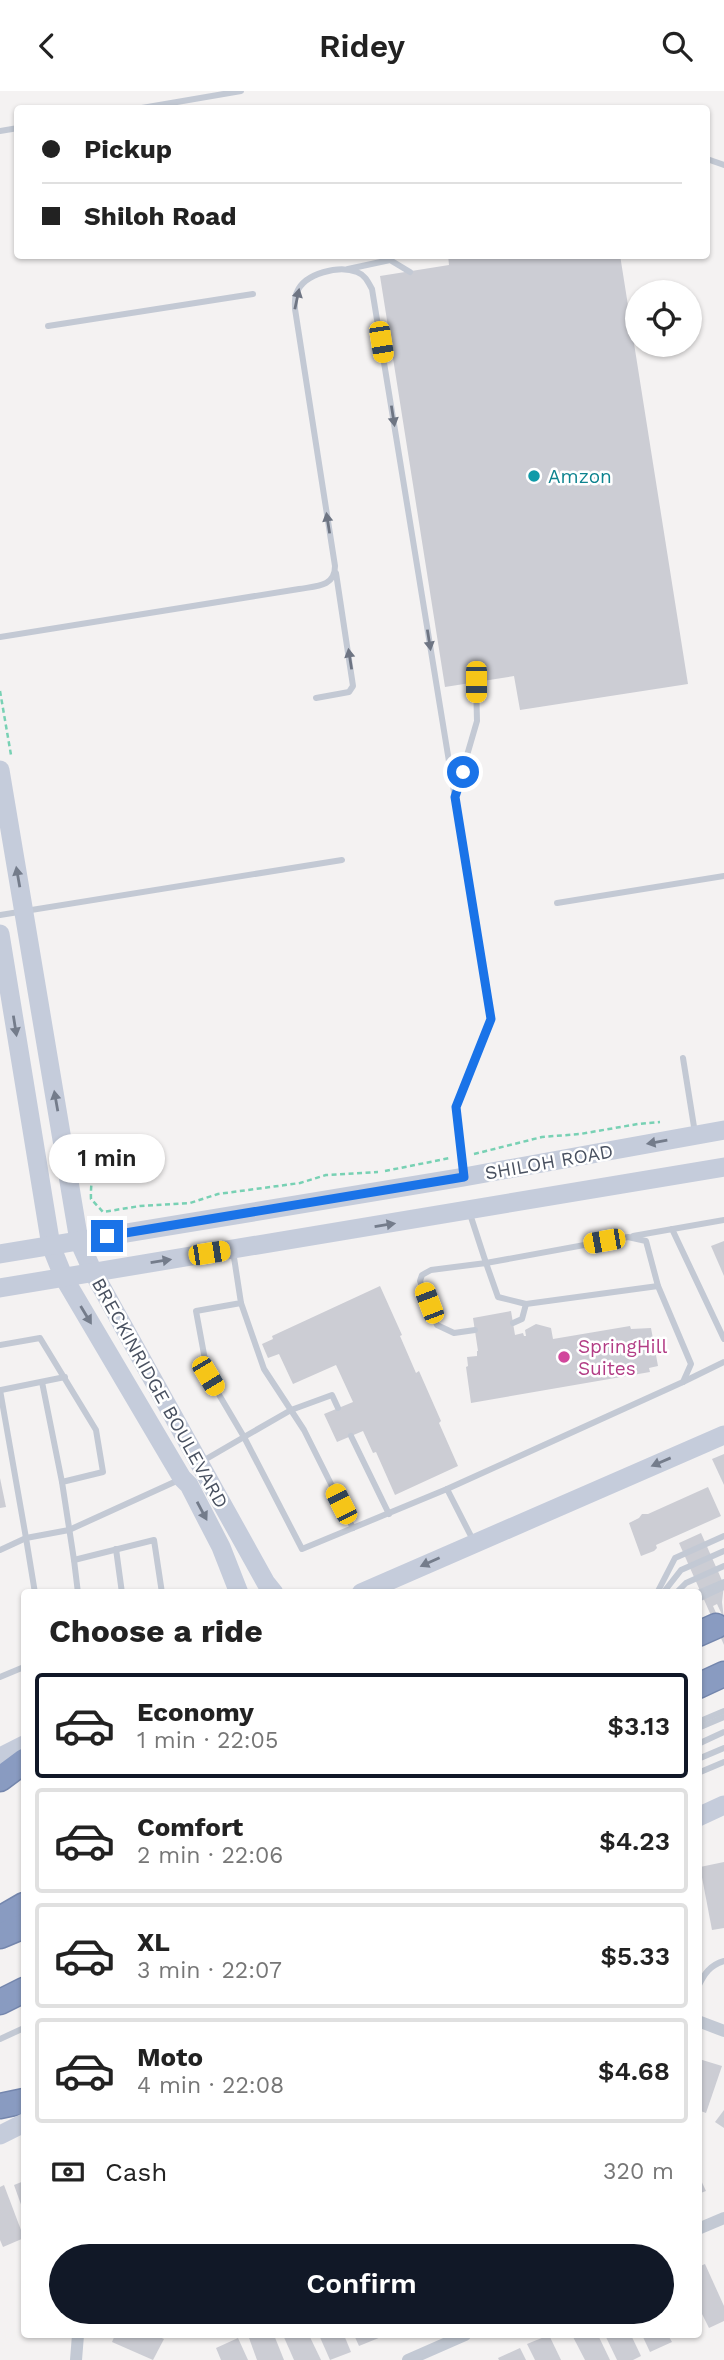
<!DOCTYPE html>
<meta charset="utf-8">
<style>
:root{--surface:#fff;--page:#f6f6f6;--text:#222;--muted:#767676;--line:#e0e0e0;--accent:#111827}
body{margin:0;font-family:"Work Sans",sans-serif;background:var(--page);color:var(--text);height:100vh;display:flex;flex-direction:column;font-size:26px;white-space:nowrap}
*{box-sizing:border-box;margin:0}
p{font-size:23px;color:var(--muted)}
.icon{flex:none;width:38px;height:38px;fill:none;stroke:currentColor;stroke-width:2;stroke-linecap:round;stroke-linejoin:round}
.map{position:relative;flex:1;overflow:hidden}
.details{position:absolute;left:21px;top:1498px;width:681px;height:749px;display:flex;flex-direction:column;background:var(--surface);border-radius:7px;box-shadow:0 2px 5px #0004}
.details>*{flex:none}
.guide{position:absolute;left:14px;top:14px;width:696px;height:154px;border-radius:7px;box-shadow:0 2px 5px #0004;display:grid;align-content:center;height:154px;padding:0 28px;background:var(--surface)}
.buttons{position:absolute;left:625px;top:189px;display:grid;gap:14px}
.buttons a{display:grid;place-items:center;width:77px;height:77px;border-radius:50%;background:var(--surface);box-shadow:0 2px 5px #0004;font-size:35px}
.end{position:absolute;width:32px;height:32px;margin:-16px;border:9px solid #1a73e8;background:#fff;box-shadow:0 0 0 4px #fff}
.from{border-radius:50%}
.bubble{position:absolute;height:49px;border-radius:24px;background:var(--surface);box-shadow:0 2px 5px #0004;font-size:23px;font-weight:600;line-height:49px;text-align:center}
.car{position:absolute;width:21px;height:42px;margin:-21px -10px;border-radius:9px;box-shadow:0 0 5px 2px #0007;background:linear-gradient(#f5c518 24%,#345 0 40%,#f5c518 0 76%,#345 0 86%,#f5c518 0)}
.guide b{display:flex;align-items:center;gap:24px;height:66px;font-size:26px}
.guide b+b{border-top:2px solid var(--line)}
.guide i{width:18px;height:18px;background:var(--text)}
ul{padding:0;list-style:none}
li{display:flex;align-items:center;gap:21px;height:105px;margin:0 14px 10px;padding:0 14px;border:4px solid var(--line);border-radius:7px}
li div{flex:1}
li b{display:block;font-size:26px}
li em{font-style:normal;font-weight:600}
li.on{border-color:var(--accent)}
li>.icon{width:63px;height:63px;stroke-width:1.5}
h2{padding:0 28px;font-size:32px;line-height:84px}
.pay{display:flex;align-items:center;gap:18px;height:77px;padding:0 28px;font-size:26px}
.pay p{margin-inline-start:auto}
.primary-button{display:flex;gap:14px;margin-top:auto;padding:14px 28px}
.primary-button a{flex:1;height:80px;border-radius:42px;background:var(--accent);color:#fff;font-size:28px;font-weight:600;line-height:80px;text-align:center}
header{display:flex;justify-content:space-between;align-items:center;height:91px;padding:0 28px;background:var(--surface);font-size:32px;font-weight:600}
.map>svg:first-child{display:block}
.building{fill:#cccdd4}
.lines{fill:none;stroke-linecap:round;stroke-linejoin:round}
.highway-casing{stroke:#7486ad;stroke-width:27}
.path{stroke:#78d1b4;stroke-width:2.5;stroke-dasharray:5 3.5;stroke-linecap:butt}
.lane{stroke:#c3c9d4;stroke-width:6}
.street{stroke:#c3c9d4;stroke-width:12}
.secondary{stroke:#c5ccdb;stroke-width:19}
.highway{stroke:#899bc1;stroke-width:24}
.oneway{fill:#6e7583}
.oneway2{fill:#747c8b}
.route{stroke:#1a73e8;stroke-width:9}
.culture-dot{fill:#0f9aa8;stroke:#fff;stroke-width:2.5}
.hotel-dot{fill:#d1479c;stroke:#fff;stroke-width:2.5}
.labels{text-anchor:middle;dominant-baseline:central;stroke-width:5;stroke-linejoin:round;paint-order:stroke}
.culture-label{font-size:19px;fill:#0d838f;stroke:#fff;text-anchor:start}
.street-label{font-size:19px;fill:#495160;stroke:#fff}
.hotel-label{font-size:19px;fill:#b23c85;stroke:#fff;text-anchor:start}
</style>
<header><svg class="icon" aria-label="back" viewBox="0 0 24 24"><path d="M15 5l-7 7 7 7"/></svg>Ridey<svg class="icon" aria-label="search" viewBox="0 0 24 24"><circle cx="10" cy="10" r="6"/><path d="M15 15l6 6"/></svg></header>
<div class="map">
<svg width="724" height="2269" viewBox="0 0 724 2269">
<rect width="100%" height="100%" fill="#f4f2f2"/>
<g class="building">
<path d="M448,164H620L688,593L520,619L514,585L445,596L380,185L449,174Z"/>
<path d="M724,1150V1185L711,1155Z"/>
<path d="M380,1195L402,1244L400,1245L416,1282L419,1280L441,1330L439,1332L458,1375L395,1404L376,1361L373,1362L363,1340L337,1351L324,1323L353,1311L336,1274L293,1293L279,1263L268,1267L262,1253L273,1248L272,1245Z"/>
<path d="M511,1220L515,1244L523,1242L524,1245H526L525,1239L536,1233L551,1237L553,1248L630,1235L631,1238L651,1237L658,1275L649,1277L650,1281L471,1312L466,1276L468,1275L467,1266L477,1265V1260H478L473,1227Z"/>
<path d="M724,1363V1394L712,1368Z"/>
<path d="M0,1387L6,1416L0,1417Z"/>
<path d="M708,1396L721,1425L656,1454L657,1457L654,1460L641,1465L629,1432L639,1427L642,1423H648Z"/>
<path d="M701,1442L724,1494L722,1511L724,1528L717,1513L713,1515L724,1540V1554L679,1452Z"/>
<path d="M724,1771V1837L712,1839L700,1776Z"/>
<path d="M699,1968L722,1975L706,2022L698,2019Z"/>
<path d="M724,2019V2037L715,2031Z"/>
<path d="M698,2083L706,2100L698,2103Z"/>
<path d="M24,2090V2122L14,2094Z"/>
<path d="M4,2094L24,2147L3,2156L0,2149V2096Z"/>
<path d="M705,2173L724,2215V2230L709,2237L698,2215V2176Z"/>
<path d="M115,2244H155L164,2248L153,2269L112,2251Z"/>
<path d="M257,2244H274L284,2269H257L249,2247Z"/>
<path d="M283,2244H309L321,2269H294Z"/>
<path d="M319,2244H344L351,2261L330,2269Z"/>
<path d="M354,2244H386L359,2255Z"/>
<path d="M549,2244L561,2269H535L527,2253Z"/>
<path d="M572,2244H598L610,2269H585Z"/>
<path d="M605,2244H631L641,2265L633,2269H617Z"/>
<path d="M642,2244H668L672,2251L650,2261Z"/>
<path d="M238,2247L248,2269H221L216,2257Z"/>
<path d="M520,2257L526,2269H499L498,2267Z"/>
</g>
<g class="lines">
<g class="highway-casing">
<g id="highway">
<path d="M698,1543L716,1535"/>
<path d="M698,1595L724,1583"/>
<path d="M0,1688L24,1670"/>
<path d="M0,1828L24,1814"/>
<path d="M0,1845L24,1835"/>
<path d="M0,1911L24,1899"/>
<path d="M0,2015L24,2010"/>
</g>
</g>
<g class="path">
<path d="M0,600L11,664"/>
<path d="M81,1055C98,1076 90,1085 91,1108L103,1121L140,1115L190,1112L218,1103L300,1092L326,1084L378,1081"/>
<path d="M474,1063L542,1046L580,1043L638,1033L660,1031"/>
<path d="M385,1080L450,1067"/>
</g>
<g class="lane">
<path d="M136,18L241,0"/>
<path d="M0,40L18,37"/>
<path d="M707,68L724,74"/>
<path d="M348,178L390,169L410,181"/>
<path d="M48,235L253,203"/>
<path d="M0,546L299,498C316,495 335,496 335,475L295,218C295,213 294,206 297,201C305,182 339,174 357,181C365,184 368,191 372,198L491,928L456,1016L464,1084"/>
<path d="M316,607L349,601L353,595L336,482"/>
<path d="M456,702L477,630L476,591"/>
<path d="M557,812L724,785"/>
<path d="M0,824L342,769"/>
<path d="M683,967L695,1042"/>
<path d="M672,1138L724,1248"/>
<path d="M633,1145L724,1129"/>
<path d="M233,1160L241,1212L196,1220L208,1285L244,1346L291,1319L332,1304L338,1317"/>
<path d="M241,1212L264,1278L304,1339L353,1437"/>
<path d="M513,1232L522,1228L526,1213"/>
<path d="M475,1239L454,1242L437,1234L420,1190L422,1184L431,1179L486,1172L498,1206L526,1213L658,1195"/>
<path d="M0,1254L40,1247L96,1339L103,1381L62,1391L74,1469L154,1449L162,1502"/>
<path d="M42,1291L62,1391"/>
<path d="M683,1291L724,1271"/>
<path d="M0,1299L26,1447L69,1439L181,1388"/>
<path d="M1,1299L65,1286"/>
<path d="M351,1345L389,1423"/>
<path d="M201,1371L244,1346L302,1458L447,1398L474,1451"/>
<path d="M447,1398L683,1291L691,1273L658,1195L646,1150L628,1146L486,1172L470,1123"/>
<path d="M116,1458L122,1502"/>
<path d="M0,1459L26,1447L35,1502"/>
<path d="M74,1469L78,1502"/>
<path d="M657,1502L675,1467L724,1445"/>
<path d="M663,1502L681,1479L724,1460"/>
<path d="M676,1502L686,1492L724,1475"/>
<path d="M698,1502L724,1491"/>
<path d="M698,1508L724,1496"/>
<path d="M0,1586L24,1576"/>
<path d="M698,1631L724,1620"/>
<path d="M698,1637L724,1626"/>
<path d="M698,1653L724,1641"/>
<path d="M698,1668L724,1657"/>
<path d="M698,1682L724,1671"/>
<path d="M698,1896C704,1883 710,1874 724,1870"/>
<path d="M0,1948L24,1937"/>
</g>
<g class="street">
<path d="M698,1930L724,1940"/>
<path d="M698,2138L724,2127"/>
<path d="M76,2269L78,2244"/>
<path d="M408,2269L465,2244"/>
</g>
<g class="secondary">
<path d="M0,679L79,1150L93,1181L266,1492L274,1502"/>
<path d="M0,843L51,1155L64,1187L182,1387L189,1394L221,1456L239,1502"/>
<path d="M0,1163L464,1086L724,1039"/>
<path d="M0,1197L724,1076"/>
<path d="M361,1502L724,1344"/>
<path d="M0,1666L24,1654"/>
<path d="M698,1726L724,1714"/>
<path d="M0,2044L24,2032"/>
</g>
<use href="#highway" class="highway"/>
</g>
<defs><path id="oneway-solid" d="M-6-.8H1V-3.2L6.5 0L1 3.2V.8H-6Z" transform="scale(1.75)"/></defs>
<g class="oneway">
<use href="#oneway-solid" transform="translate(297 208) rotate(-78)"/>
<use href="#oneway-solid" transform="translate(393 325) rotate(81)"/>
<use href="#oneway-solid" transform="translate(328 432) rotate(-99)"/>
<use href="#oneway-solid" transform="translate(429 549) rotate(81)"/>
<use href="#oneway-solid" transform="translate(350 568) rotate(-99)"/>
</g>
<g class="oneway2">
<use href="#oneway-solid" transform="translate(18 786) rotate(-100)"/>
<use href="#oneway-solid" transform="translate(15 935) rotate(81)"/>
<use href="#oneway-solid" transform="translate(56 1010) rotate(-100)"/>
<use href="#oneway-solid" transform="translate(657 1051) rotate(170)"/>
<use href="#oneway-solid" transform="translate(385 1134) rotate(-9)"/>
<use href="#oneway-solid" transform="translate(161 1170) rotate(-9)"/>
<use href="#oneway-solid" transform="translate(86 1224) rotate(59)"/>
<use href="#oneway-solid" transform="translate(661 1371) rotate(157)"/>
<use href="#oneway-solid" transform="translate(202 1420) rotate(62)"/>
<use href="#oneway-solid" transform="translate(430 1471) rotate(156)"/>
</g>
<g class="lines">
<path class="route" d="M107,1145L464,1086L456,1016L491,928L455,706L463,681"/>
</g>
<circle class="culture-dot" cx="534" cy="385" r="7"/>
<circle class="hotel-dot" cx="564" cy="1266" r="7"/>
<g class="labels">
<g class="culture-label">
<text x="548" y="385">Amzon</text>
</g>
<g class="street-label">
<text transform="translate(549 1071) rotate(-10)">SHILOH ROAD</text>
<text transform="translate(160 1302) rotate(61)">BRECKINRIDGE BOULEVARD</text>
</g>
<g class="hotel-label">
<text x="578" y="1255">SpringHill<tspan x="578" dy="22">Suites</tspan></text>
</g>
</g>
</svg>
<div class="buttons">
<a><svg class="icon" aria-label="locate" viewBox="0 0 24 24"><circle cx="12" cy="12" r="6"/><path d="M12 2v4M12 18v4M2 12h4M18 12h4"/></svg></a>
</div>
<i class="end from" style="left:463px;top:681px"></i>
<i class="end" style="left:107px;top:1145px"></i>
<div class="bubble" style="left:49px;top:1043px;width:116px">1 min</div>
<i class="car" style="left:381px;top:251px;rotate:171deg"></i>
<i class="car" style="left:476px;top:591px;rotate:180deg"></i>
<i class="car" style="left:604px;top:1150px;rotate:260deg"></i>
<i class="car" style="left:209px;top:1162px;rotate:81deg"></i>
<i class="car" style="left:429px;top:1212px;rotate:339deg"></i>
<i class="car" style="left:208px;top:1285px;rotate:149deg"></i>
<i class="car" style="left:341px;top:1413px;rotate:333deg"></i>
<div class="guide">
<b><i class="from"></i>Pickup</b>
<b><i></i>Shiloh Road</b>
</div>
<section class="details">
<h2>Choose a ride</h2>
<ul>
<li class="on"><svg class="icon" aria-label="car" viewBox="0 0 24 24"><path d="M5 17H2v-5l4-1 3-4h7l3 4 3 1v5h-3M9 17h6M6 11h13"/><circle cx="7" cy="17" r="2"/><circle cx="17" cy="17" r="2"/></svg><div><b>Economy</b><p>1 min · 22:05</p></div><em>$3.13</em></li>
<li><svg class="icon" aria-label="car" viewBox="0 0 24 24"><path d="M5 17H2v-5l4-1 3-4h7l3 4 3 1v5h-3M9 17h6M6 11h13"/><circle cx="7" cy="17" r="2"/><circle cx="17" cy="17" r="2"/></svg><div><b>Comfort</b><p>2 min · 22:06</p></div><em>$4.23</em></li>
<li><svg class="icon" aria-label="car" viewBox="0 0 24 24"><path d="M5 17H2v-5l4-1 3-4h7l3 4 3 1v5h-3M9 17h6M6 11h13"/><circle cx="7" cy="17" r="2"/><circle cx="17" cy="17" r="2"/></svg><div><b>XL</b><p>3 min · 22:07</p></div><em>$5.33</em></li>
<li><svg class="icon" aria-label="car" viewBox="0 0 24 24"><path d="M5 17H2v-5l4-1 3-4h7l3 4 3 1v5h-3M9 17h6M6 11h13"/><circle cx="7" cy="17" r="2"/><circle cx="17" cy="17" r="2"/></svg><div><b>Moto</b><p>4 min · 22:08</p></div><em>$4.68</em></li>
</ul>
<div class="pay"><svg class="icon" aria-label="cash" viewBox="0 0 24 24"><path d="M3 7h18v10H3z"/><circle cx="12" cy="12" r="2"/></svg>Cash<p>320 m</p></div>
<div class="primary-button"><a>Confirm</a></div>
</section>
</div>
